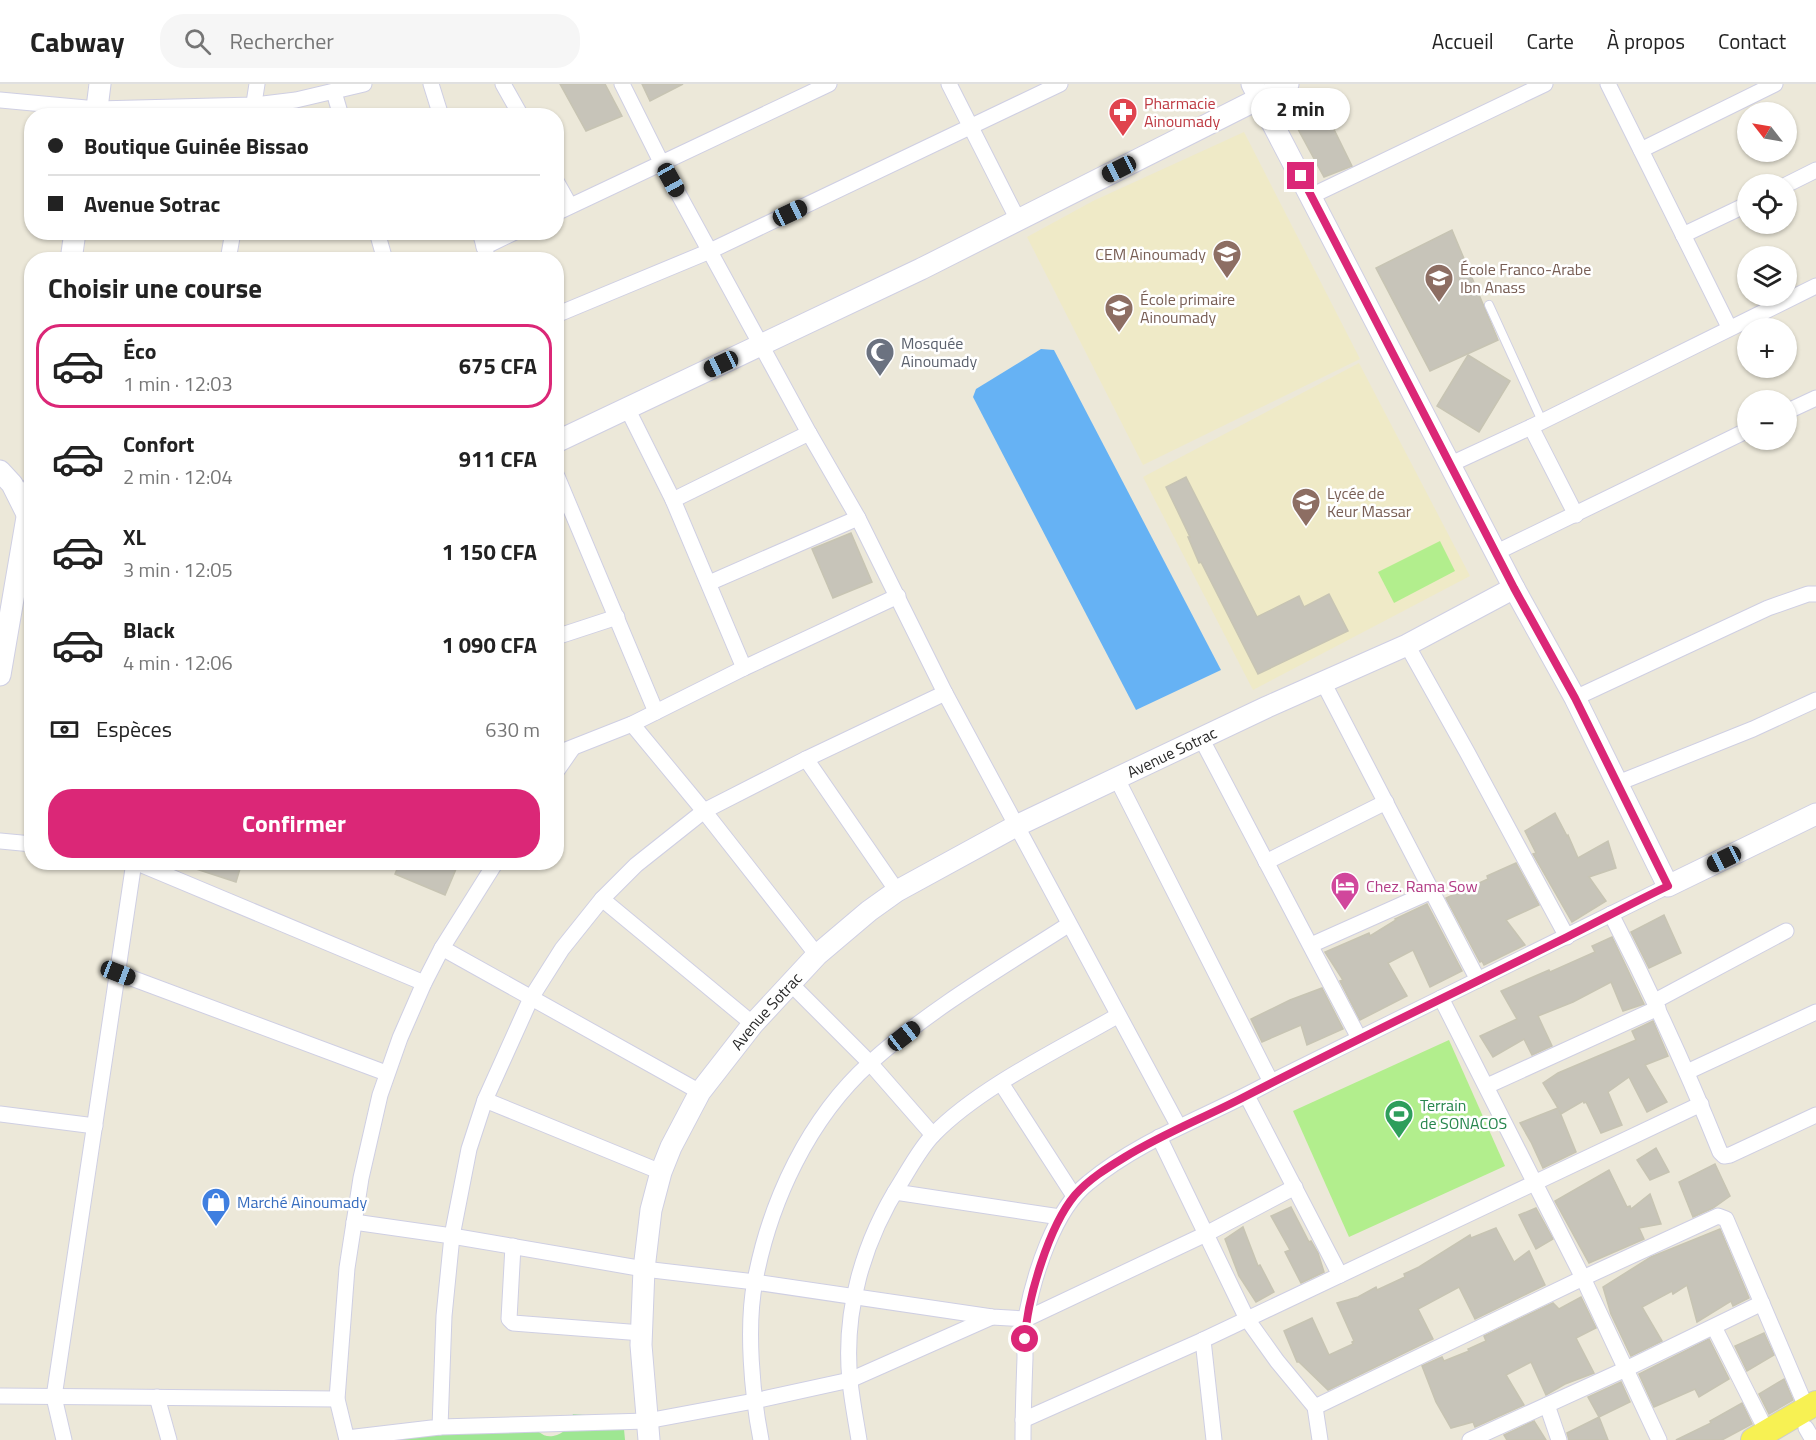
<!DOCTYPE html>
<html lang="fr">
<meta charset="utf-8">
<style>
:root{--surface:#fff;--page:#f6f6f6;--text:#222;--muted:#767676;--line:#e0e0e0;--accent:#db2777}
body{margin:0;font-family:"Titillium Web",sans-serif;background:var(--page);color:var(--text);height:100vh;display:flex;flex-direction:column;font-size:22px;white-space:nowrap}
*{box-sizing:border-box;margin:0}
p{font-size:20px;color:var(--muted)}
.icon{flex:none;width:33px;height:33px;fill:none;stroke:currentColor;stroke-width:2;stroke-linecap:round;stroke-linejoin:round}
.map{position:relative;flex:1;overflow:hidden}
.sheet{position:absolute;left:24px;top:168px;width:540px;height:618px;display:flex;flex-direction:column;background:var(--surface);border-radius:24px;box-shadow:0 2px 4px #0004}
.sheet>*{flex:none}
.guide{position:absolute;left:24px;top:24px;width:540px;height:132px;border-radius:24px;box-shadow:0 2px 4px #0004;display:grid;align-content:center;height:132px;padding:0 24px;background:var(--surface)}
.needle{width:39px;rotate:301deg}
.controls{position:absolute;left:1737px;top:18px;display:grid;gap:12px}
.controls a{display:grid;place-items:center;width:60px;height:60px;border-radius:50%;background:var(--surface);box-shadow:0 2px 4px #0004;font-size:30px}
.end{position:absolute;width:27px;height:27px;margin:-14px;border:8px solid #db2777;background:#fff;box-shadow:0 0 0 3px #fff}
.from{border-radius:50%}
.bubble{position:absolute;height:42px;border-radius:21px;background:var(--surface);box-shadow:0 2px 4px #0004;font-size:20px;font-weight:700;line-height:42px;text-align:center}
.car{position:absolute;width:18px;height:36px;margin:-18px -9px;border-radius:8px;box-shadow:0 0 4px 2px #0007;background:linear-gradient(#222 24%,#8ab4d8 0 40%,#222 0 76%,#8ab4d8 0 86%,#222 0)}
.guide b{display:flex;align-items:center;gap:21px;height:57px;font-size:22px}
.guide b+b{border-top:2px solid var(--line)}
.guide i{width:15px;height:15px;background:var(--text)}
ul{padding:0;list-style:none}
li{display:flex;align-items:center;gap:18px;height:84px;margin:0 12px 9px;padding:0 12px;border:3px solid transparent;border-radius:24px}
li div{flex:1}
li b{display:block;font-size:22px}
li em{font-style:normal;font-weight:700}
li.current{border-color:var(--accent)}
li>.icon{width:54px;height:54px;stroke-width:1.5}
h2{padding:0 24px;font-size:27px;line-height:72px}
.pay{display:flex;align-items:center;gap:15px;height:66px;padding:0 24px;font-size:22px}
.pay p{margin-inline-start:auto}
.button{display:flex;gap:12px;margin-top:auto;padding:12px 24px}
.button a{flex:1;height:69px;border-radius:24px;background:var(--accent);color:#fff;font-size:24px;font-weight:700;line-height:69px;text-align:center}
header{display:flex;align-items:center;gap:36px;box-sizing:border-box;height:84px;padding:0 30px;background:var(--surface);border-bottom:2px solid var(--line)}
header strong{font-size:28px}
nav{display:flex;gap:33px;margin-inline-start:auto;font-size:21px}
.search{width:420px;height:54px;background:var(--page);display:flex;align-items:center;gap:15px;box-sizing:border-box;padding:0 21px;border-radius:24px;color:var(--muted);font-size:22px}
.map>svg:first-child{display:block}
.education{fill:#efeac7}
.green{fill:#9ee692}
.pitch{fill:#b2ee8d}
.water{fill:#66b2f4}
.building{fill:#c7c4b9;stroke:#c7c4b3;stroke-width:1.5}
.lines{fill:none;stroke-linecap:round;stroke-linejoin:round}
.lane-casing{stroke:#cfcfe3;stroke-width:10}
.street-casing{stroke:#cfcfe3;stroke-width:17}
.secondary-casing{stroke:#cfcfe3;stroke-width:23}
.primary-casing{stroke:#ccc;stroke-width:26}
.lane{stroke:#fff;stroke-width:8}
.street{stroke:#fff;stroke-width:15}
.secondary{stroke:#fff;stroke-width:21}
.primary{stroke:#f7f153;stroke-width:24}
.route{stroke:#db2777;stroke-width:8}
.labels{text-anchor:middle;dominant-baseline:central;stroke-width:5;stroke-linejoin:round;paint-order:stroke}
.health-label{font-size:16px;fill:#be3a42;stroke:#fff;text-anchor:start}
.education-label{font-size:16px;fill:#785e54;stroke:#fff;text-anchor:start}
.worship-label{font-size:16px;fill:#5b616d;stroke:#fff;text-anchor:start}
.street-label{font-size:16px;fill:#292929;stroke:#fff}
.hotel-label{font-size:16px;fill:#b23c85;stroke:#fff;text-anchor:start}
.leisure-label{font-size:16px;fill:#27864d;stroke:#fff;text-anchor:start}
.shop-label{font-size:16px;fill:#366cbe;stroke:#fff;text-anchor:start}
</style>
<header>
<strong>Cabway</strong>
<div class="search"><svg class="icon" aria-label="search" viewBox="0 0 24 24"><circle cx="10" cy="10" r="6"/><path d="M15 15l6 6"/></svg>Rechercher</div>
<nav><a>Accueil</a><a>Carte</a><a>À propos</a><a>Contact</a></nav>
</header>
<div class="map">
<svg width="1816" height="1356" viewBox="0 0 1816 1356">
<rect width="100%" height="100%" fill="#ece8d9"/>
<g class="education">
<path d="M1244,48L1360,275L1143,381L1027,153L1093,117Z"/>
<path d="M1359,279L1470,492L1253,606L1143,393Z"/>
</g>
<path class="green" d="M573,1330L623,1334L625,1356H377C384,1351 392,1344 400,1341C414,1335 517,1334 529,1341C539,1346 543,1356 557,1351C567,1348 569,1339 573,1330Z"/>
<g class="pitch">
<path d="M1440,457L1455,487L1394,519L1378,488Z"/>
<path d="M1449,956L1505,1082L1349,1153L1293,1027Z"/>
</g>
<path class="water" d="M1041,265L1054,266L1221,586L1136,626L973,313L976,305Z"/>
<g class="building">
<path d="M560,0H605L622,32L586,47Z"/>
<path d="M642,0H683L650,17Z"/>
<path d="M1321,19L1352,82L1324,93L1292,34Z"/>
<path d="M1452,146L1498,256L1430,287L1376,184Z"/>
<path d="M1468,271L1510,297L1479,348L1437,322Z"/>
<path d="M1186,393L1257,533L1299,512L1304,523L1329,510L1348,547L1258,590L1201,478L1199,479L1188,453H1190L1166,403Z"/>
<path d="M851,449L872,498L833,514L812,465Z"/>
<path d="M1555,729L1567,752L1568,751L1578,774L1608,757L1616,784L1589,793L1606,817L1572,838L1533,770L1536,769L1525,747Z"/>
<path d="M185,778H242L236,798L184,781Z"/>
<path d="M400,778H412L426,785L430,778H459L445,811L395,790Z"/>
<path d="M1516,779L1539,821L1506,836L1525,861L1484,881L1482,877L1480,878L1446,814L1488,795L1487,792Z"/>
<path d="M1427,820L1462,887L1430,903L1413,866L1388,879L1407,912L1360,936L1340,897L1343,896L1325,868L1369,849L1370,852L1396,836L1395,835Z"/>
<path d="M1664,831L1681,869L1649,884L1631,848Z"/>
<path d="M1612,853L1644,920L1623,927L1611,898L1573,918L1538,932L1552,962L1532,971L1524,955L1493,973L1480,952L1517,935L1501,907L1549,886L1550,888L1595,868L1592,862Z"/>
<path d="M1322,904L1343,945L1307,961L1301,941L1262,958L1251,935L1290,916Z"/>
<path d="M1653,937L1668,972L1645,981L1667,1018L1647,1028L1629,993L1608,1008L1622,1041L1601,1049L1586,1018L1584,1019L1583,1017L1561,1030L1559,1026L1576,1068L1543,1084L1531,1058L1520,1039L1558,1024L1543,999L1558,989L1636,956L1632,947Z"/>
<path d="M1656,1064L1669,1088L1650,1096L1637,1076Z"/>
<path d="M1715,1080L1730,1112L1713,1124L1693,1133L1679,1098Z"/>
<path d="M1609,1086L1627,1123L1630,1122L1631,1125L1650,1110L1661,1140L1639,1144L1644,1155L1589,1179L1555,1117Z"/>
<path d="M1291,1123L1309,1158L1311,1157L1318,1169L1324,1188L1301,1199L1285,1168L1290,1166L1271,1132Z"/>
<path d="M1536,1124L1553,1155L1536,1165L1519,1131Z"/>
<path d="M1243,1143L1258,1182L1260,1181L1274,1208L1256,1218L1239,1192L1225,1155Z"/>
<path d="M1496,1144L1514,1178L1529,1167L1545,1201L1475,1235L1459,1203L1418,1225L1433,1255L1328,1306L1299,1278H1297L1284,1247L1312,1234L1329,1271L1353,1260L1352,1258L1354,1257L1337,1219L1358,1213L1376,1203L1377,1206L1405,1193L1404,1190L1419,1183L1470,1151L1471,1154Z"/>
<path d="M1720,1145L1749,1214L1733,1222L1731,1217L1697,1238L1687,1201L1673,1210L1672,1207L1642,1223L1662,1257L1631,1272L1611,1230L1603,1203L1651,1173Z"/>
<path d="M1581,1213L1596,1244L1576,1254L1594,1289L1565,1300L1546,1311L1531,1278L1506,1291L1524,1321L1475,1343L1473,1338L1451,1344L1436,1318L1422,1282L1442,1273L1444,1277L1469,1267L1468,1265L1486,1257L1484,1252L1553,1219L1559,1225Z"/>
<path d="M1764,1249L1774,1271L1747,1287L1735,1262Z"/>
<path d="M1709,1255L1729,1295L1699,1313L1695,1305L1654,1323L1639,1290Z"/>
<path d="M1784,1295L1793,1316L1769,1330L1759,1310Z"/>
<path d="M1621,1298L1630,1318L1599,1333L1588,1313Z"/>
<path d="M1742,1319L1752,1340L1748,1342L1722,1356H1676L1711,1339L1710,1337Z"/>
<path d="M1599,1333L1608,1356H1569L1567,1349Z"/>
<path d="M1534,1337L1546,1356H1507L1504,1351Z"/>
</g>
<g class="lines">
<g class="lane-casing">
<path id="lane" d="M1489,221L1542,337"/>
</g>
<g class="street-casing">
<g id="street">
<path d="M431,0L441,32"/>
<path d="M503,0L521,32"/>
<path d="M622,0L661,78L809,349L858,434L945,609L1179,1043"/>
<path d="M949,0L1018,136"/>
<path d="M1608,0L1729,243"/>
<path d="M334,8L341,32"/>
<path d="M0,16L97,25L254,21L296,16L364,0"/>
<path d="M252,32L257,0"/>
<path d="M1641,66L1775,0"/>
<path d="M556,97L570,122"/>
<path d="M1786,101L1816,86"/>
<path d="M1311,112L1545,0"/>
<path d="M556,129L829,0"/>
<path d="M377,148L385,176"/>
<path d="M480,148L488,176"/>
<path d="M1683,151L1748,120"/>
<path d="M484,163L515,148"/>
<path d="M228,176L233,148"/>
<path d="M556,231L710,167L1060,0"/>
<path d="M627,324L673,416L744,584"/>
<path d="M1786,328L1816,314"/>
<path d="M1531,343L1576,431"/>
<path d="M1451,380L1531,343L1816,202"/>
<path d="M556,390L656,628"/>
<path d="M673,416L809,349"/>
<path d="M1497,468L1748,346"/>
<path d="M709,499L858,434"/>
<path d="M556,553L617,533"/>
<path d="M1407,561L1467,668L1567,853"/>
<path d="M1323,598L1478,896"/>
<path d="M1575,614L1768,524L1808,510H1816"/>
<path d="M632,640L704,727L817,871"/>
<path d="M1201,654L1359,954"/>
<path d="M556,670L632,640L744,584L898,512"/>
<path d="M806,675L897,807"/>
<path d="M556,688L572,665"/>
<path d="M1116,693L1271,998"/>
<path d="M1618,699L1753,645L1816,616"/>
<path d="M0,757L32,760"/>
<path d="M135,778L424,899"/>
<path d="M1266,778L1386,718"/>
<path d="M602,815L753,940"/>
<path d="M1611,830C1651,908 1687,986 1720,1068L1724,1072L1730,1071L1816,1031"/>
<path d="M1311,861L1432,807"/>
<path d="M442,864L700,1008"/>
<path d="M118,889L386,989"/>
<path d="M791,900L870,979L933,1051"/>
<path d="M1441,914L1583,1194L1659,1356"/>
<path d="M1655,917L1786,847"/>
<path d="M1687,988L1816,928"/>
<path d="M1001,999L1074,1112"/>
<path d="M1487,1002L1658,924"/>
<path d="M1247,1012L1340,1191"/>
<path d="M485,1016L661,1088"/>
<path d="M0,1030L95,1042"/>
<path d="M1159,1053L1247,1235L1277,1277L1315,1323L1320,1356"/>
<path d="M895,1108L1060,1133"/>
<path d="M354,1138L452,1152L644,1185L755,1198L992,1233L1026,1235L1206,1150L1295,1103"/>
<path d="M513,1162L509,1235L513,1239L642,1249"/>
<path d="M1714,1243L1767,1348"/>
<path d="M1203,1256L1214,1356"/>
<path d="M0,1312L337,1315"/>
<path d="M157,1313L169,1356"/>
<path d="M1547,1321L1559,1356"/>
<path d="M1315,1323L1583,1194L1718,1132L1726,1135L1807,1325"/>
<path d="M1023,1336L1203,1256L1701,1020"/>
<path d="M440,1343L647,1337L754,1317L850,1296L992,1233"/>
<path d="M1806,1344L1813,1356"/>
<path d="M347,1354L440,1343L444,1232L452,1152L469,1065L485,1016L531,914L562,865L602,815L636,781L704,727L806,675L945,609"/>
<path d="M64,1356L54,1313L134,778"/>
<path d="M347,1356L337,1315L347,1184L361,1094L380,1011L400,954L424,899L442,864L496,778"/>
<path d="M761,1356C752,1310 746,1243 755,1197C770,1117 809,1034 870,979C930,925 1001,884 1068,841"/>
<path d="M859,1356C856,1337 852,1317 850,1297C843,1227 863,1158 901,1098C911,1082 921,1063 934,1050C980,1003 1060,965 1117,932"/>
<path d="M1023,1356C1023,1329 1024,1301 1025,1274C1025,1261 1024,1246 1026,1233C1034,1191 1054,1126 1088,1099C1142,1054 1210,1032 1271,998L1668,802"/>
<path d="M1470,1356L1626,1285L1762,1219"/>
</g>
</g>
<g class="secondary-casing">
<g id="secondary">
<path d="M96,32L100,0"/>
<path d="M71,176L75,148"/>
<path d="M556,358L921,185L1288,0"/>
<path d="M0,387L12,400L27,430"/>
<path d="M1514,504L1575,614L1668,802L1816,730"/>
<path d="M0,591L32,404"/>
<path id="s1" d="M649,1356L641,1261L644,1185L651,1126L661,1088L671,1063L700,1008L753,940L817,871L869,827L897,807L1016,742L1267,623L1407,561L1514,504L1252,0"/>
</g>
</g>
<g class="primary-casing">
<path id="primary" d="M1753,1356L1816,1319"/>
</g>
<use href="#lane" class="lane"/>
<use href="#street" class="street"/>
<use href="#secondary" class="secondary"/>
<use href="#primary" class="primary"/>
</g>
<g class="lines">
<path class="route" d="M1025,1255C1027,1215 1049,1142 1075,1111C1089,1095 1107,1084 1125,1073C1164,1049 1206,1033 1246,1012C1353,957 1460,906 1567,853C1601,836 1634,818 1668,802L1575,614L1514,504L1301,92"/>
</g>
<defs>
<g id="pharmacy-pin" transform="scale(1.5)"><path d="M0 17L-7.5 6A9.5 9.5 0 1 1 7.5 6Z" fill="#e0444e" stroke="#fff"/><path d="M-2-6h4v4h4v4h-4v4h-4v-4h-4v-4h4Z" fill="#fff"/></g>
<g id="school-pin" transform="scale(1.5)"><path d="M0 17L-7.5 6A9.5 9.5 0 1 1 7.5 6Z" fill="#8d6e63" stroke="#fff"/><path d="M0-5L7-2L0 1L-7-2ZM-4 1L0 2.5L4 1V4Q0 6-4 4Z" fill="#fff"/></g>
<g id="mosque-pin" transform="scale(1.5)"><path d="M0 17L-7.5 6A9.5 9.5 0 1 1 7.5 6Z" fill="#6b7280" stroke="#fff"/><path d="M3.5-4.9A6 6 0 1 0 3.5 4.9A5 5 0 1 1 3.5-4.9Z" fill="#fff"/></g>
<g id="hotel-pin" transform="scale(1.5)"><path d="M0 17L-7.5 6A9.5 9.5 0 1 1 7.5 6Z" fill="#d1479c" stroke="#fff"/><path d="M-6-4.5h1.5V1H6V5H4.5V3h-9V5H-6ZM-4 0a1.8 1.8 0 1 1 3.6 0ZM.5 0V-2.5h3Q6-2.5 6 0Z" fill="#fff"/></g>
<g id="stadium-pin" transform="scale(1.5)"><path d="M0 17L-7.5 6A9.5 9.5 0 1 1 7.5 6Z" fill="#2e9e5b" stroke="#fff"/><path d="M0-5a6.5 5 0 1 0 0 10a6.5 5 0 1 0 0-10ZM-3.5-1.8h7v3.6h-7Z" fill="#fff"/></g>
<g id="shop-pin" transform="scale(1.5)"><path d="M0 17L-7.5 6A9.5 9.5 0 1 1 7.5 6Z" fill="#3f7fe0" stroke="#fff"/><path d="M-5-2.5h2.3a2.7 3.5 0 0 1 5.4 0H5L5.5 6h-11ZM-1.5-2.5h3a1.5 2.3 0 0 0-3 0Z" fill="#fff"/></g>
</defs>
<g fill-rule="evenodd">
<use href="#pharmacy-pin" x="1123" y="28"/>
<use href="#school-pin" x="1227" y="170"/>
<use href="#school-pin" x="1439" y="194"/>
<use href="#school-pin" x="1119" y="224"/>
<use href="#mosque-pin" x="880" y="268"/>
<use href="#school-pin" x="1306" y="418"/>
<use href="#hotel-pin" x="1345" y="802"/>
<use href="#stadium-pin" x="1399" y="1030"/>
<use href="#shop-pin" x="216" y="1118"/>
</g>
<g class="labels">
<g class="health-label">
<text x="1144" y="19">Pharmacie<tspan x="1144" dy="18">Ainoumady</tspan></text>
</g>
<g class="education-label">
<text x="1206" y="170" text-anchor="end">CEM Ainoumady</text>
<text x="1460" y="185">École Franco-Arabe<tspan x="1460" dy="18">Ibn Anass</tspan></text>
<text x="1140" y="215">École primaire<tspan x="1140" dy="18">Ainoumady</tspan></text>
<text x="1327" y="409">Lycée de<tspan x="1327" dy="18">Keur Massar</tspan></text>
</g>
<g class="worship-label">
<text x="901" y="259">Mosquée<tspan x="901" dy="18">Ainoumady</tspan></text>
</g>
<g class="street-label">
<text stroke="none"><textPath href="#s1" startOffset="950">Avenue Sotrac</textPath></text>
<text stroke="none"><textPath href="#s1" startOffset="464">Avenue Sotrac</textPath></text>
</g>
<g class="hotel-label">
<text x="1366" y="802">Chez. Rama Sow</text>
</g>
<g class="leisure-label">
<text x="1420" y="1021">Terrain<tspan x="1420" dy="18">de SONACOS</tspan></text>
</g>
<g class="shop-label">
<text x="237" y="1118">Marché Ainoumady</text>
</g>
</g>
</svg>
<div class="controls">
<a><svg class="needle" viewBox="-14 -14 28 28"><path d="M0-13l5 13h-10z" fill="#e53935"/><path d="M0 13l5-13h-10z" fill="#767676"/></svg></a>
<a><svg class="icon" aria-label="locate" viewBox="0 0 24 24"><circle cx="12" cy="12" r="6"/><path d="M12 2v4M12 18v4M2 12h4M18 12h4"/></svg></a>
<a><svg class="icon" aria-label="layers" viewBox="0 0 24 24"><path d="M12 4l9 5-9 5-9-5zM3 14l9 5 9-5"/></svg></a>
<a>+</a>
<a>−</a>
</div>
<i class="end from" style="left:1025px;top:1255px"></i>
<i class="end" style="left:1301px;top:92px"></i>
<div class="bubble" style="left:1251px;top:4px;width:99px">2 min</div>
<i class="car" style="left:1119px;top:85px;rotate:243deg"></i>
<i class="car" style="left:671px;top:96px;rotate:151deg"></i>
<i class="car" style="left:790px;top:129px;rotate:65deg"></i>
<i class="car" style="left:721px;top:280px;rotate:245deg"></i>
<i class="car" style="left:1724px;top:775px;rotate:244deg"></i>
<i class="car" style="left:118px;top:889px;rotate:111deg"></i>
<i class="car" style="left:904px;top:952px;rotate:52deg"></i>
<div class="guide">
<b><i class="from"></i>Boutique Guinée Bissao</b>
<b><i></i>Avenue Sotrac</b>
</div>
<section class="sheet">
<h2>Choisir une course</h2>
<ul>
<li class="current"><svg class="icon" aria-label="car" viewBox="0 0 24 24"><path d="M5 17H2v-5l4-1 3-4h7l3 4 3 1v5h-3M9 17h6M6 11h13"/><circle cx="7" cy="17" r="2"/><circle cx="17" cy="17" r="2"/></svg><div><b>Éco</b><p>1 min · 12:03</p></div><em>675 CFA</em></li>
<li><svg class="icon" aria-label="car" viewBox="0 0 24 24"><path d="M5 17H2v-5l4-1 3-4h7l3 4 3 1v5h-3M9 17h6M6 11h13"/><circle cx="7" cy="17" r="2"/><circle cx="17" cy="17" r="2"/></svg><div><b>Confort</b><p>2 min · 12:04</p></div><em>911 CFA</em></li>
<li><svg class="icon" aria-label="car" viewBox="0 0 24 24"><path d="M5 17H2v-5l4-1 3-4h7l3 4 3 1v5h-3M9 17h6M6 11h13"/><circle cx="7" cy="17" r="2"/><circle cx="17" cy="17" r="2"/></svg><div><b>XL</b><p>3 min · 12:05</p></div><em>1 150 CFA</em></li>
<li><svg class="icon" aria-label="car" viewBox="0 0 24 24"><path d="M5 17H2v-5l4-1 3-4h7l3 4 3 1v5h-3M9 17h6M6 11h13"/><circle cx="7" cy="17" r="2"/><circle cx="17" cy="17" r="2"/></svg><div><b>Black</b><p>4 min · 12:06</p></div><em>1 090 CFA</em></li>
</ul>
<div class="pay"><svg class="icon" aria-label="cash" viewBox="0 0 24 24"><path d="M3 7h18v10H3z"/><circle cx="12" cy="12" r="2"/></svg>Espèces<p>630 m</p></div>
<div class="button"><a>Confirmer</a></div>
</section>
</div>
